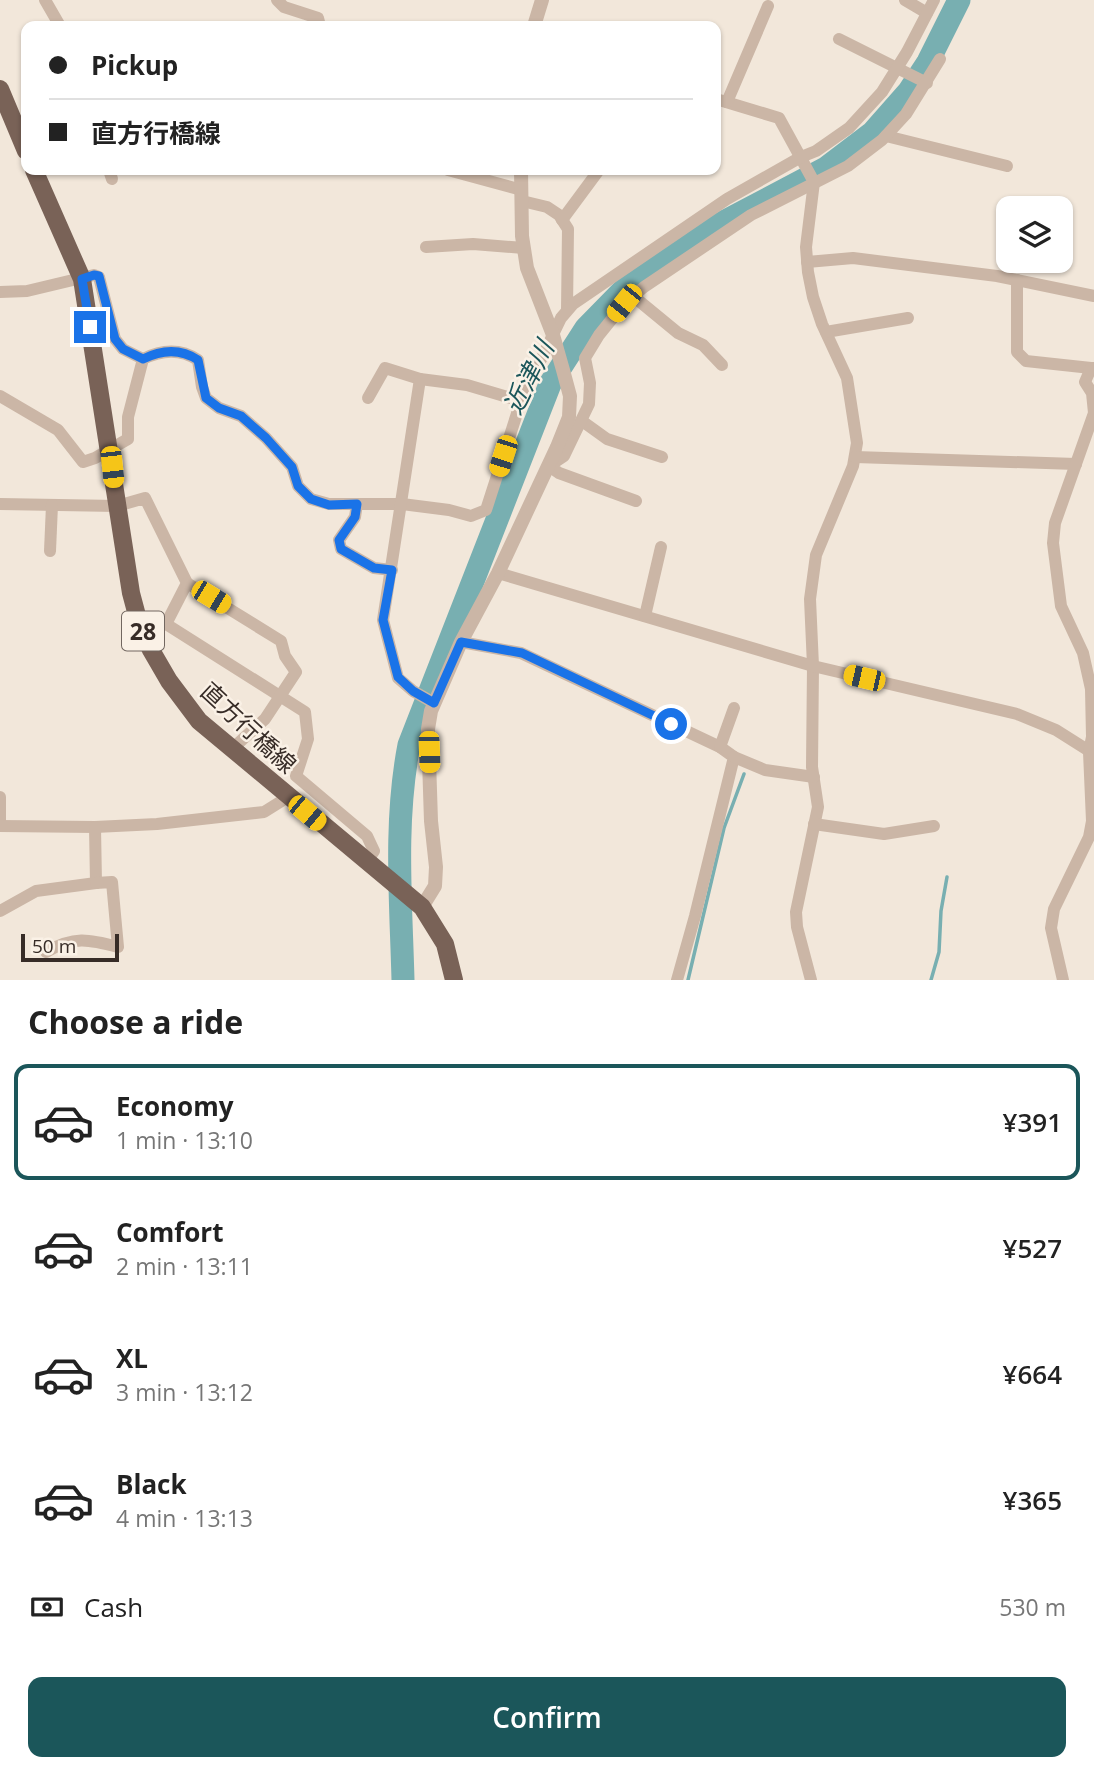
<!DOCTYPE html>
<meta charset="utf-8">
<style>
:root{--surface:#fff;--page:#f6f6f6;--text:#222;--muted:#767676;--line:#e0e0e0;--accent:#1b565a}
body{margin:0;font-family:"Open Sans","Noto Sans JP",sans-serif;background:var(--page);color:var(--text);height:100vh;display:flex;flex-direction:column;font-size:26px;white-space:nowrap}
*{box-sizing:border-box;margin:0}
p{font-size:23px;color:var(--muted)}
.icon{flex:none;width:38px;height:38px;fill:none;stroke:currentColor;stroke-width:2;stroke-linecap:round;stroke-linejoin:round}
.map{position:relative;height:980px;overflow:hidden}
.sheet{display:flex;flex-direction:column;background:var(--surface);flex:1}
.sheet>*{flex:none}
.guide{position:absolute;left:21px;top:21px;width:700px;height:154px;border-radius:14px;box-shadow:0 2px 5px #0004;display:grid;align-content:center;height:154px;padding:0 28px;background:var(--surface)}
.controls{position:absolute;left:996px;top:196px;display:grid;gap:14px}
.controls a{display:grid;place-items:center;width:77px;height:77px;border-radius:14px;background:var(--surface);box-shadow:0 2px 5px #0004;font-size:35px}
.scale{position:absolute;left:21px;bottom:18px;width:98px;box-sizing:border-box;padding-left:7px;border:4px solid #372c27;border-top:0;font-size:19px;line-height:24px;white-space:nowrap;color:#372c27;-webkit-text-stroke:5px #faf1e6;paint-order:stroke}
.end{position:absolute;width:32px;height:32px;margin:-16px;border:9px solid #1a73e8;background:#fff;box-shadow:0 0 0 4px #fff}
.from{border-radius:50%}
.car{position:absolute;width:21px;height:42px;margin:-21px -10px;border-radius:9px;box-shadow:0 0 5px 2px #0007;background:linear-gradient(#f5c518 24%,#345 0 40%,#f5c518 0 76%,#345 0 86%,#f5c518 0)}
.guide b{display:flex;align-items:center;gap:24px;height:66px;font-size:26px}
.guide b+b{border-top:2px solid var(--line)}
.guide i{width:18px;height:18px;background:var(--text)}
ul{padding:0;list-style:none}
li{display:flex;align-items:center;gap:21px;height:116px;margin:0 14px 10px;padding:0 14px;border:4px solid transparent;border-radius:14px}
li div{flex:1}
li b{display:block;font-size:26px}
li em{font-style:normal;font-weight:600}
li.active{border-color:var(--accent)}
li>.icon{width:63px;height:63px;stroke-width:1.5}
h2{padding:0 28px;font-size:32px;line-height:84px}
.pay{display:flex;align-items:center;gap:18px;height:77px;padding:0 28px;font-size:26px}
.pay p{margin-inline-start:auto}
.cta{display:flex;gap:14px;margin-top:auto;padding:14px 28px}
.cta a{flex:1;height:80px;border-radius:14px;background:var(--accent);color:#fff;font-size:28px;font-weight:600;line-height:80px;text-align:center}
.map>svg:first-child{display:block}
.lines{fill:none;stroke-linecap:round;stroke-linejoin:round}
.stream{stroke:#78afb1;stroke-width:3.5}
.river{stroke:#78afb1;stroke-width:23}
.minor{stroke:#cbb6a6;stroke-width:12}
.tertiary{stroke:#cbb6a6;stroke-width:14}
.primary{stroke:#796257;stroke-width:18}
.route{stroke:#1a73e8;stroke-width:9}
.labels{text-anchor:middle;dominant-baseline:central;stroke-width:5;stroke-linejoin:round;paint-order:stroke}
.shield{fill:#faf1e6;stroke:#726760;stroke-width:2}
.shield-label{font-size:23px;font-weight:bold;fill:#372c27}
.street-label{font-size:24px;fill:#372c27;stroke:#faf1e6}
.water-label{font-size:26px;font-style:italic;fill:#1b565a;stroke:#faf1e6}
</style>
<div class="map">
<svg width="1094" height="980" viewBox="0 0 1094 980">
<rect width="100%" height="100%" fill="#f2e7da"/>
<g class="lines">
<g class="stream">
<path d="M688,980L724,828L744,774"/>
<path d="M931,980L939,952L941,911L947,877"/>
</g>
<path class="river" d="M403,980C401,902 394,822 409,745L550,384L586,328L634,279L716,226L826,168L872,133L909,91L928,62L959,0"/>
<g class="minor">
<path d="M45,0L60,26"/>
<path d="M277,0L284,7L318,18L320,26"/>
<path d="M905,0L927,13"/>
<path d="M839,39L927,83"/>
<path d="M716,99L779,118L814,182L806,247L808,272L813,297L822,324L847,378L857,443L853,466L816,555L810,599L813,666L812,767L818,807L796,912L797,927L811,980"/>
<path d="M727,102L768,6"/>
<path d="M886,136L1007,166"/>
<path d="M109,170L112,179"/>
<path d="M448,170L522,190"/>
<path d="M522,201L547,207L559,215L568,229L567,310"/>
<path d="M562,220L599,170"/>
<path d="M426,247L473,244L524,248"/>
<path d="M807,262L853,258L997,276L1094,296"/>
<path d="M1017,280V352L1026,361L1091,368"/>
<path d="M0,292L27,291L94,275L99,277L115,339L123,349L143,359"/>
<path d="M633,296L678,333L703,345L722,365"/>
<path d="M826,332L908,318"/>
<path d="M0,396L58,430L83,462L95,458L128,439V417L143,359C161,350 180,348 198,360L202,387L206,398L219,408L241,416L266,438L292,467L298,486L311,499L329,504H402L449,510L471,516L486,510L521,401L561,318L573,304L727,199L801,157L816,151L849,128L882,92L907,52L934,0"/>
<path d="M368,398L385,368L420,379"/>
<path d="M582,421L607,439L662,457"/>
<path d="M855,457L1076,464"/>
<path d="M636,501L559,473L549,466L564,456L589,404L590,383L585,358L599,335L624,304L644,287L751,215L848,166L882,140L906,114L940,59"/>
<path d="M0,504L117,506L145,498L187,583L166,624L305,712L308,739L296,776L367,836L374,851L367,861"/>
<path d="M357,504L355,517L339,540L341,549L374,568L392,570"/>
<path d="M50,551L52,505"/>
<path d="M498,573L813,666L1017,714L1056,730L1094,754"/>
<path d="M187,583L281,641L285,656L296,672L265,719L232,749"/>
<path d="M645,616L661,547"/>
<path d="M461,642L521,653L720,747L734,757L695,916L677,980"/>
<path d="M434,703L413,691L398,678L383,620L420,379L467,385L521,401"/>
<path d="M720,747L734,708"/>
<path d="M734,757L765,770L814,777"/>
<path d="M0,797V826"/>
<path d="M814,824L884,834L934,826"/>
<path d="M0,826L95,827L157,824L264,812L288,797"/>
<path d="M0,911L36,891L96,883L95,827"/>
<path d="M46,952C74,936 88,939 118,947L112,882L96,883"/>
<path d="M1063,980L1051,928L1054,909L1089,837L1092,821L1089,752L1092,737L1091,689L1083,653L1061,606L1053,543L1055,523L1094,413L1092,393L1085,382L1091,368H1094"/>
</g>
<g class="tertiary">
<path d="M534,26L542,0"/>
<path d="M422,907L435,886L436,867L431,821L428,729L431,711L461,642L498,573L557,447L569,417L570,396L563,370L553,335L527,268L522,236L521,170"/>
</g>
<g class="primary">
<path d="M0,89L26,151"/>
<path d="M34,170L82,279L131,593L139,623L151,650L169,681L199,721L422,907L445,944L454,980"/>
</g>
</g>
<g class="lines">
<path class="route" d="M90,327L82,279L94,275L99,276L115,339L123,349L143,359C161,350 180,348 198,360L206,398L219,408L241,416L266,438L292,467L298,486L311,499L329,505L357,504L355,517L339,540L341,549L374,568L392,570L383,620L398,677L413,691L434,703L461,642L522,653L671,724"/>
</g>
<g class="labels">
<rect class="shield" x="122" y="611.5" width="42" height="39" rx="5"/>
<g class="shield-label">
<text x="143" y="631">28</text>
</g>
<g class="street-label">
<text transform="translate(249 727) rotate(43)">直方行橋線</text>
</g>
<g class="water-label">
<text transform="translate(528 377) rotate(-63)">近津川</text>
</g>
</g>
</svg>
<div class="controls">
<a><svg class="icon" aria-label="layers" viewBox="0 0 24 24"><path d="M12 4l9 5-9 5-9-5zM3 14l9 5 9-5"/></svg></a>
</div>
<div class="scale">50 m</div>
<i class="end from" style="left:671px;top:724px"></i>
<i class="end" style="left:90px;top:327px"></i>
<i class="car" style="left:624px;top:303px;rotate:219deg"></i>
<i class="car" style="left:503px;top:456px;rotate:198deg"></i>
<i class="car" style="left:112px;top:467px;rotate:174deg"></i>
<i class="car" style="left:211px;top:597px;rotate:121deg"></i>
<i class="car" style="left:864px;top:678px;rotate:283deg"></i>
<i class="car" style="left:429px;top:752px;rotate:178deg"></i>
<i class="car" style="left:307px;top:813px;rotate:130deg"></i>
<div class="guide">
<b><i class="from"></i>Pickup</b>
<b><i></i>直方行橋線</b>
</div>
</div>
<section class="sheet">
<h2>Choose a ride</h2>
<ul>
<li class="active"><svg class="icon" aria-label="car" viewBox="0 0 24 24"><path d="M5 17H2v-5l4-1 3-4h7l3 4 3 1v5h-3M9 17h6M6 11h13"/><circle cx="7" cy="17" r="2"/><circle cx="17" cy="17" r="2"/></svg><div><b>Economy</b><p>1 min · 13:10</p></div><em>¥391</em></li>
<li><svg class="icon" aria-label="car" viewBox="0 0 24 24"><path d="M5 17H2v-5l4-1 3-4h7l3 4 3 1v5h-3M9 17h6M6 11h13"/><circle cx="7" cy="17" r="2"/><circle cx="17" cy="17" r="2"/></svg><div><b>Comfort</b><p>2 min · 13:11</p></div><em>¥527</em></li>
<li><svg class="icon" aria-label="car" viewBox="0 0 24 24"><path d="M5 17H2v-5l4-1 3-4h7l3 4 3 1v5h-3M9 17h6M6 11h13"/><circle cx="7" cy="17" r="2"/><circle cx="17" cy="17" r="2"/></svg><div><b>XL</b><p>3 min · 13:12</p></div><em>¥664</em></li>
<li><svg class="icon" aria-label="car" viewBox="0 0 24 24"><path d="M5 17H2v-5l4-1 3-4h7l3 4 3 1v5h-3M9 17h6M6 11h13"/><circle cx="7" cy="17" r="2"/><circle cx="17" cy="17" r="2"/></svg><div><b>Black</b><p>4 min · 13:13</p></div><em>¥365</em></li>
</ul>
<div class="pay"><svg class="icon" aria-label="cash" viewBox="0 0 24 24"><path d="M3 7h18v10H3z"/><circle cx="12" cy="12" r="2"/></svg>Cash<p>530 m</p></div>
<div class="cta"><a>Confirm</a></div>
</section>
